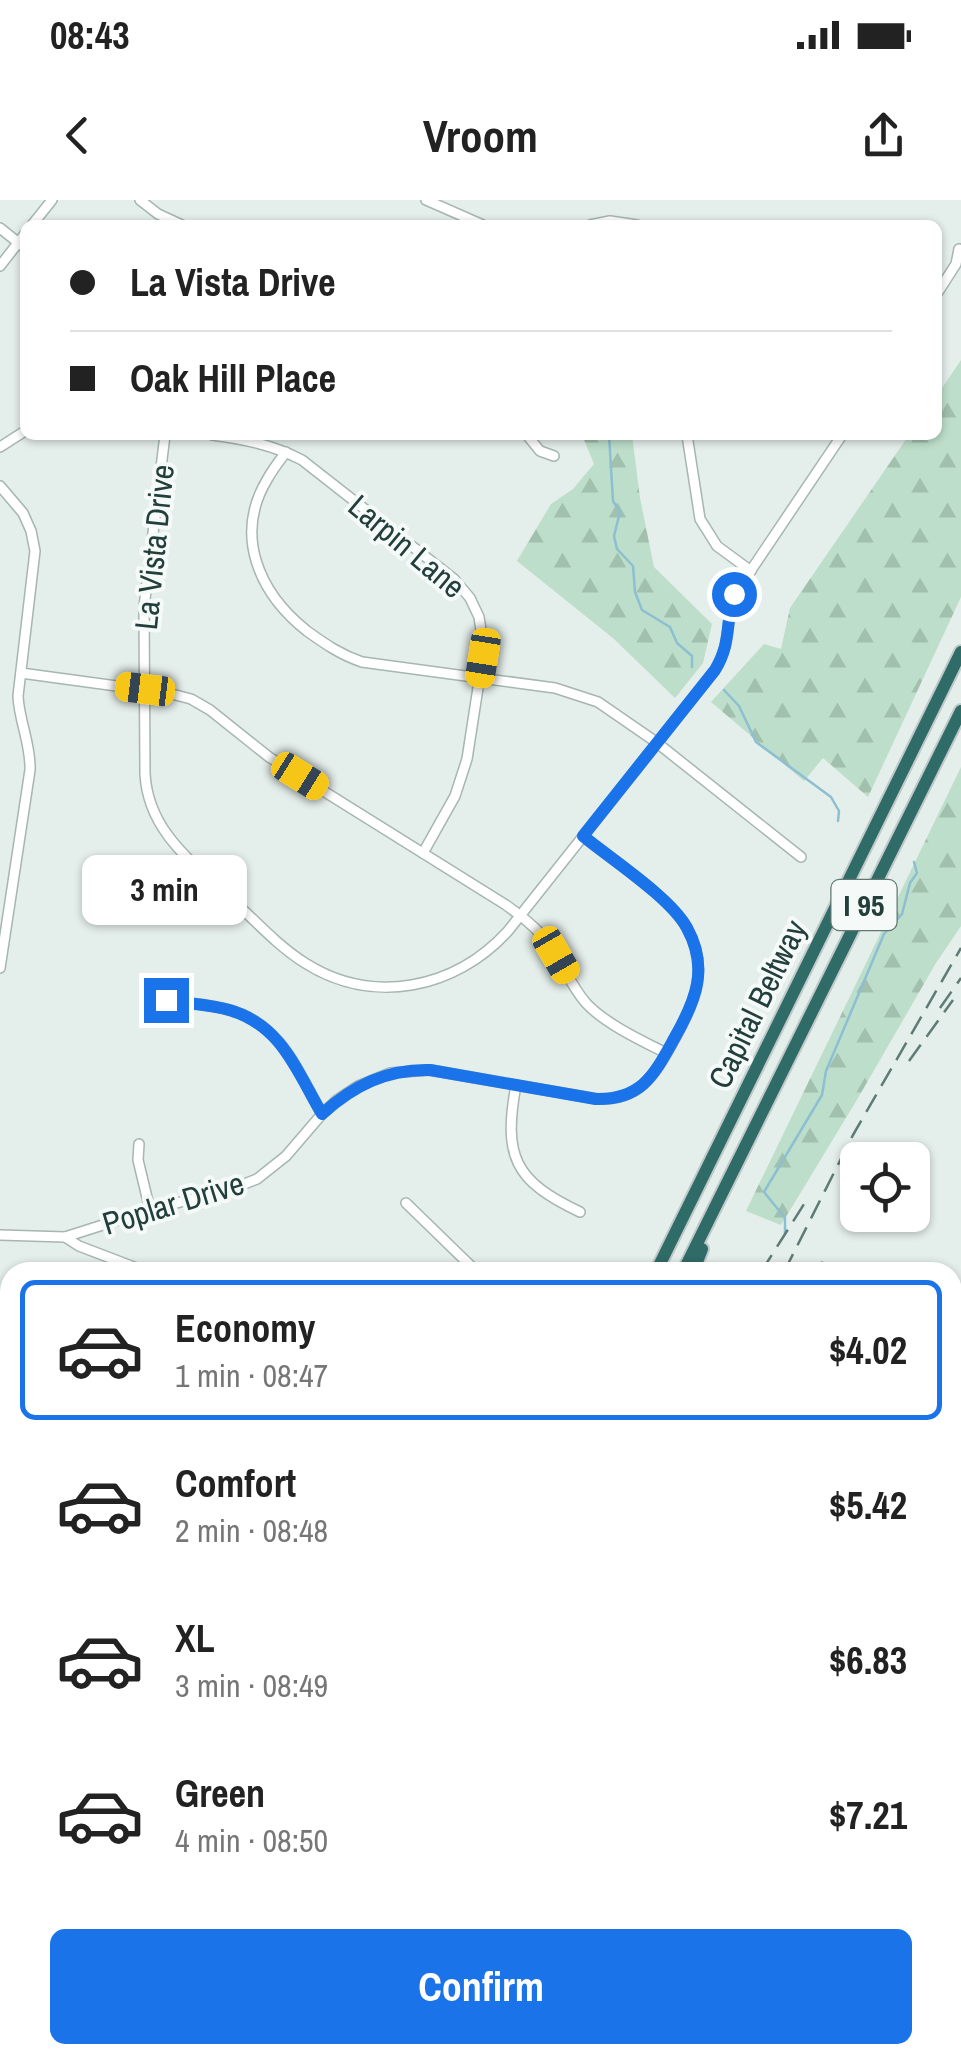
<!DOCTYPE html>
<meta charset="utf-8">
<style>
:root{--surface:#fff;--page:#f2f2f2;--text:#222;--muted:#767676;--line:#e0e0e0;--accent:#1a73e8}
body{margin:0;font-family:"Archivo Narrow",sans-serif;background:var(--page);color:var(--text);height:100vh;display:flex;flex-direction:column;font-size:38px;white-space:nowrap}
*{box-sizing:border-box;margin:0}
p{font-size:32px;color:var(--muted)}
.icon{flex:none;width:55px;height:55px;fill:none;stroke:currentColor;stroke-width:2;stroke-linecap:round;stroke-linejoin:round}
.map{position:relative;flex:1;overflow:hidden}
.sheet{position:absolute;left:0px;top:1062px;width:962px;height:802px;display:flex;flex-direction:column;background:var(--surface);border-radius:30px 30px 0 0;box-shadow:0 2px 8px #0004}
.sheet>*{flex:none}
.hud{position:absolute;left:20px;top:20px;width:922px;height:220px;border-radius:15px;box-shadow:0 2px 8px #0004;display:grid;align-content:center;height:220px;padding:0 50px;background:var(--surface)}
.tools{position:absolute;left:840px;top:942px;display:grid;gap:20px}
.tools a{display:grid;place-items:center;width:90px;height:90px;border-radius:15px;background:var(--surface);box-shadow:0 2px 8px #0004;font-size:50px}
.end{position:absolute;width:45px;height:45px;margin:-22px;border:12px solid #1a73e8;background:#fff;box-shadow:0 0 0 5px #fff}
.from{border-radius:50%}
.bubble{position:absolute;height:70px;border-radius:15px;background:var(--surface);box-shadow:0 2px 8px #0004;font-size:32px;font-weight:700;line-height:70px;text-align:center}
.car{position:absolute;width:30px;height:60px;margin:-30px -15px;border-radius:12px;box-shadow:0 0 8px 2px #0007;background:linear-gradient(#f5c518 24%,#345 0 40%,#f5c518 0 76%,#345 0 86%,#f5c518 0)}
.hud b{display:flex;align-items:center;gap:35px;height:95px;font-size:38px}
.hud b+b{border-top:2px solid var(--line)}
.hud i{width:25px;height:25px;background:var(--text)}
ul{padding:18px 0 0;list-style:none}
li{display:flex;align-items:center;gap:30px;height:140px;margin:0 20px 15px;padding:0 30px;border:5px solid transparent;border-radius:15px}
li div{flex:1}
li b{display:block;font-size:38px}
li em{font-style:normal;font-weight:700}
li.current{border-color:var(--accent)}
li>.icon{width:90px;height:90px;stroke-width:1.5}
.primary-button{display:flex;gap:20px;margin-top:auto;padding:20px 50px}
.primary-button a{flex:1;height:115px;border-radius:15px;background:var(--accent);color:#fff;font-size:40px;font-weight:700;line-height:115px;text-align:center}
.status{display:flex;justify-content:space-between;align-items:center;height:70px;padding:0 50px;background:var(--surface);direction:ltr}
.status svg{height:28px;fill:currentColor}
header{display:flex;justify-content:space-between;align-items:center;height:130px;padding:0 50px;background:var(--surface);font-size:45px;font-weight:700}
.map>svg:first-child{display:block}
.built{fill:#d2ddda}
.forest{fill:url(#forest-firs)}
.park{fill:url(#park-crowns)}
.pitch{fill:#bddeca}
.lines{fill:none;stroke-linecap:round;stroke-linejoin:round}
.stream{stroke:#8dbfd2;stroke-width:2.5}
.minor-casing{stroke:#a6b6b2;stroke-width:12}
.major-casing{stroke:#c1c9c8;stroke-width:15}
.highway-casing{stroke:#c1c9c8;stroke-width:16}
.minor{stroke:#fff;stroke-width:9}
.major{stroke:#69a39b;stroke-width:11}
.highway{stroke:#2f6b67;stroke-width:12}
.rail{stroke:#5e7b76;stroke-width:2.5;stroke-dasharray:20 10;stroke-linecap:butt}
.route{stroke:#1a73e8;stroke-width:12}
.labels{text-anchor:middle;dominant-baseline:central;stroke-width:8;stroke-linejoin:round;paint-order:stroke}
.shield{fill:#f5faf8;stroke:#627774;stroke-width:2.5}
.shield-label{font-size:30px;font-weight:bold;fill:#233f3b}
.street-label{font-size:32px;fill:#233f3b;stroke:#f5faf8}
</style>
<div class="status"><b>08:43</b><svg viewBox="0 0 49 12"><path d="M0 12V9h3v3zM5 12V6h3v6zM10 12V3h3v9zM15 12V0h3v12zM26 1h20v11H26zM47 4h2v5h-2z"/></svg></div>
<header><svg class="icon" aria-label="back" viewBox="0 0 24 24"><path d="M15 5l-7 7 7 7"/></svg>Vroom<svg class="icon" aria-label="share" viewBox="0 0 24 24"><path d="M12 15V3M7 8l5-5 5 5M5 13v7h14v-7"/></svg></header>
<div class="map">
<svg width="961" height="1863" viewBox="0 0 961 1863">
<defs>
<pattern id="forest-firs" width="22" height="20" patternUnits="userSpaceOnUse" patternTransform="scale(2.5)"><rect width="22" height="20" fill="#bddeca"/><path d="M5 1l3.5 6h-7zM16 11l3.5 6h-7z" fill="#a2c0ae"/></pattern>
<pattern id="park-crowns" width="20" height="18" patternUnits="userSpaceOnUse" patternTransform="scale(2.5)"><rect width="20" height="18" fill="#bddeca"/><path d="M2 6a3 3 0 1 1 6 0M12 15a3 3 0 1 1 6 0" fill="none" stroke="#a2c0ae"/></pattern>
</defs>
<rect width="100%" height="100%" fill="#e4eeea"/>
<g class="built">
<path d="M961,1370V1666L953,1679L952,1383Z"/>
<path d="M630,1855H812L806,1863H621Z"/>
</g>
<g class="forest">
<path d="M961,160V397L868,597L823,558L804,581L711,502L764,444L781,449L790,408L909,235H938V194Z"/>
<path d="M582,235H632L640,298L654,367L712,424L703,463L675,498L614,439L517,361L551,304L573,289L594,264Z"/>
<path d="M961,567V726L936,763L858,898L781,1025L746,1011Z"/>
<path d="M961,1666V1825L953,1836V1679Z"/>
</g>
<g class="park">
<path d="M326,1855H512L511,1863H321Z"/>
<path d="M812,1855H902L907,1863H806Z"/>
</g>
<path class="pitch" d="M354,1855H460L458,1863H385Z"/>
<g class="lines">
<g class="stream">
<path d="M609,235L613,301L620,312L614,336L617,349L633,366L635,392L642,410L670,427L677,443L692,456V467"/>
<path d="M724,490L739,506L756,542L831,597L839,611L838,621"/>
<path d="M785,1034V1018L764,992L822,895L826,871L884,734L902,714L910,683L917,673L914,662"/>
<path d="M822,1062L831,1072"/>
<path d="M952,1178L961,1185"/>
<path d="M952,1819C959,1811 956,1799 961,1790"/>
<path d="M917,1863L924,1855"/>
</g>
<g class="minor-casing">
<g id="minor">
<path d="M140,0L158,14L182,25"/>
<path d="M426,0L483,25"/>
<path d="M32,25L52,0"/>
<path d="M590,25L610,21L637,25"/>
<path d="M0,28L25,48"/>
<path d="M0,66L25,34"/>
<path d="M938,92L956,64L959,49"/>
<path d="M165,235L144,407L145,574C148,628 187,658 224,692C250,715 275,744 305,763C373,806 455,789 508,731L715,470C732,442 725,423 735,394L842,235"/>
<path d="M212,235C244,239 273,245 302,260L454,379L470,398L479,417L484,449L467,559L455,596L423,653"/>
<path d="M527,235L540,251L554,256"/>
<path d="M687,235L700,319L717,346L751,371"/>
<path d="M0,247L25,231"/>
<path d="M286,252C280,260 273,269 268,278C233,335 259,393 307,431C325,444 341,455 362,462L555,488L598,502L656,542L801,657"/>
<path d="M0,286L23,313L31,331L35,351L18,496C19,521 31,544 30,570L0,768"/>
<path d="M21,473L168,493L191,499L210,510L269,557L506,705C521,716 536,727 547,742C562,761 570,785 586,803C604,823 642,841 666,853"/>
<path d="M160,798C183,804 207,803 230,810C282,825 298,872 322,914"/>
<path d="M516,885C503,956 514,981 580,1012"/>
<path d="M139,944L138,960L150,1010"/>
<path d="M406,1003L477,1072"/>
<path d="M0,1035L65,1037L79,1046L147,1072"/>
<path d="M65,1037L150,1010L234,988L257,979L286,956L322,914L337,900L358,886L390,873L430,870L597,899C639,901 653,877 672,844C693,805 711,771 687,728C671,698 611,659 583,636"/>
<path d="M0,1200L10,1209"/>
<path d="M0,1284L10,1289"/>
<path d="M0,1620L10,1627"/>
<path d="M0,1835L10,1841"/>
<path d="M27,1855L34,1863"/>
<path d="M141,1863L154,1855"/>
</g>
</g>
<g class="major-casing">
<g id="major">
<path d="M952,1382L961,1370"/>
<path d="M591,1863L602,1855"/>
<path d="M627,1863L636,1855"/>
</g>
</g>
<g class="highway-casing">
<g id="highway">
<path d="M656,1072L961,452"/>
<path d="M683,1072L961,511"/>
<path d="M693,1072L702,1049"/>
<path d="M248,1863L253,1855"/>
<path d="M289,1863L295,1855"/>
</g>
</g>
<use href="#minor" class="minor"/>
<use href="#major" class="major"/>
<use href="#highway" class="highway"/>
<g class="rail">
<path d="M940,808L961,778"/>
<path d="M909,861L953,800"/>
<path d="M761,1072L806,1001"/>
<path d="M784,1072L853,935L961,748"/>
<path d="M521,1863L523,1855"/>
<path d="M542,1863L543,1855"/>
<path d="M956,1863L961,1857"/>
</g>
</g>
<g class="lines">
<path class="route" d="M166,800C187,804 209,804 229,810C282,825 297,872 322,914C354,885 387,869 430,870L596,899C643,900 655,873 675,837C696,800 709,768 687,728C671,698 611,659 583,636L715,470C732,442 725,423 734,394"/>
</g>
<g class="labels">
<rect class="shield" x="831.5" y="680" width="65" height="50" rx="8"/>
<g class="shield-label">
<text x="864" y="705">I 95</text>
</g>
<g class="street-label">
<text transform="translate(407 346) rotate(40)">Larpin Lane</text>
<text transform="translate(154 347) rotate(-84)">La Vista Drive</text>
<text transform="translate(757 804) rotate(-64)">Capital Beltway</text>
<text transform="translate(173 1003) rotate(-17)">Poplar Drive</text>
</g>
</g>
</svg>
<div class="tools">
<a><svg class="icon" aria-label="locate" viewBox="0 0 24 24"><circle cx="12" cy="12" r="6"/><path d="M12 2v4M12 18v4M2 12h4M18 12h4"/></svg></a>
</div>
<i class="end from" style="left:734px;top:394px"></i>
<i class="end" style="left:166px;top:800px"></i>
<div class="bubble" style="left:82px;top:655px;width:165px">3 min</div>
<i class="car" style="left:483px;top:458px;rotate:189deg"></i>
<i class="car" style="left:145px;top:489px;rotate:277deg"></i>
<i class="car" style="left:300px;top:576px;rotate:122deg"></i>
<i class="car" style="left:556px;top:755px;rotate:150deg"></i>
<div class="hud">
<b><i class="from"></i>La Vista Drive</b>
<b><i></i>Oak Hill Place</b>
</div>
<section class="sheet">
<ul>
<li class="current"><svg class="icon" aria-label="car" viewBox="0 0 24 24"><path d="M5 17H2v-5l4-1 3-4h7l3 4 3 1v5h-3M9 17h6M6 11h13"/><circle cx="7" cy="17" r="2"/><circle cx="17" cy="17" r="2"/></svg><div><b>Economy</b><p>1 min · 08:47</p></div><em>$4.02</em></li>
<li><svg class="icon" aria-label="car" viewBox="0 0 24 24"><path d="M5 17H2v-5l4-1 3-4h7l3 4 3 1v5h-3M9 17h6M6 11h13"/><circle cx="7" cy="17" r="2"/><circle cx="17" cy="17" r="2"/></svg><div><b>Comfort</b><p>2 min · 08:48</p></div><em>$5.42</em></li>
<li><svg class="icon" aria-label="car" viewBox="0 0 24 24"><path d="M5 17H2v-5l4-1 3-4h7l3 4 3 1v5h-3M9 17h6M6 11h13"/><circle cx="7" cy="17" r="2"/><circle cx="17" cy="17" r="2"/></svg><div><b>XL</b><p>3 min · 08:49</p></div><em>$6.83</em></li>
<li><svg class="icon" aria-label="car" viewBox="0 0 24 24"><path d="M5 17H2v-5l4-1 3-4h7l3 4 3 1v5h-3M9 17h6M6 11h13"/><circle cx="7" cy="17" r="2"/><circle cx="17" cy="17" r="2"/></svg><div><b>Green</b><p>4 min · 08:50</p></div><em>$7.21</em></li>
</ul>
<div class="primary-button"><a>Confirm</a></div>
</section>
</div>
